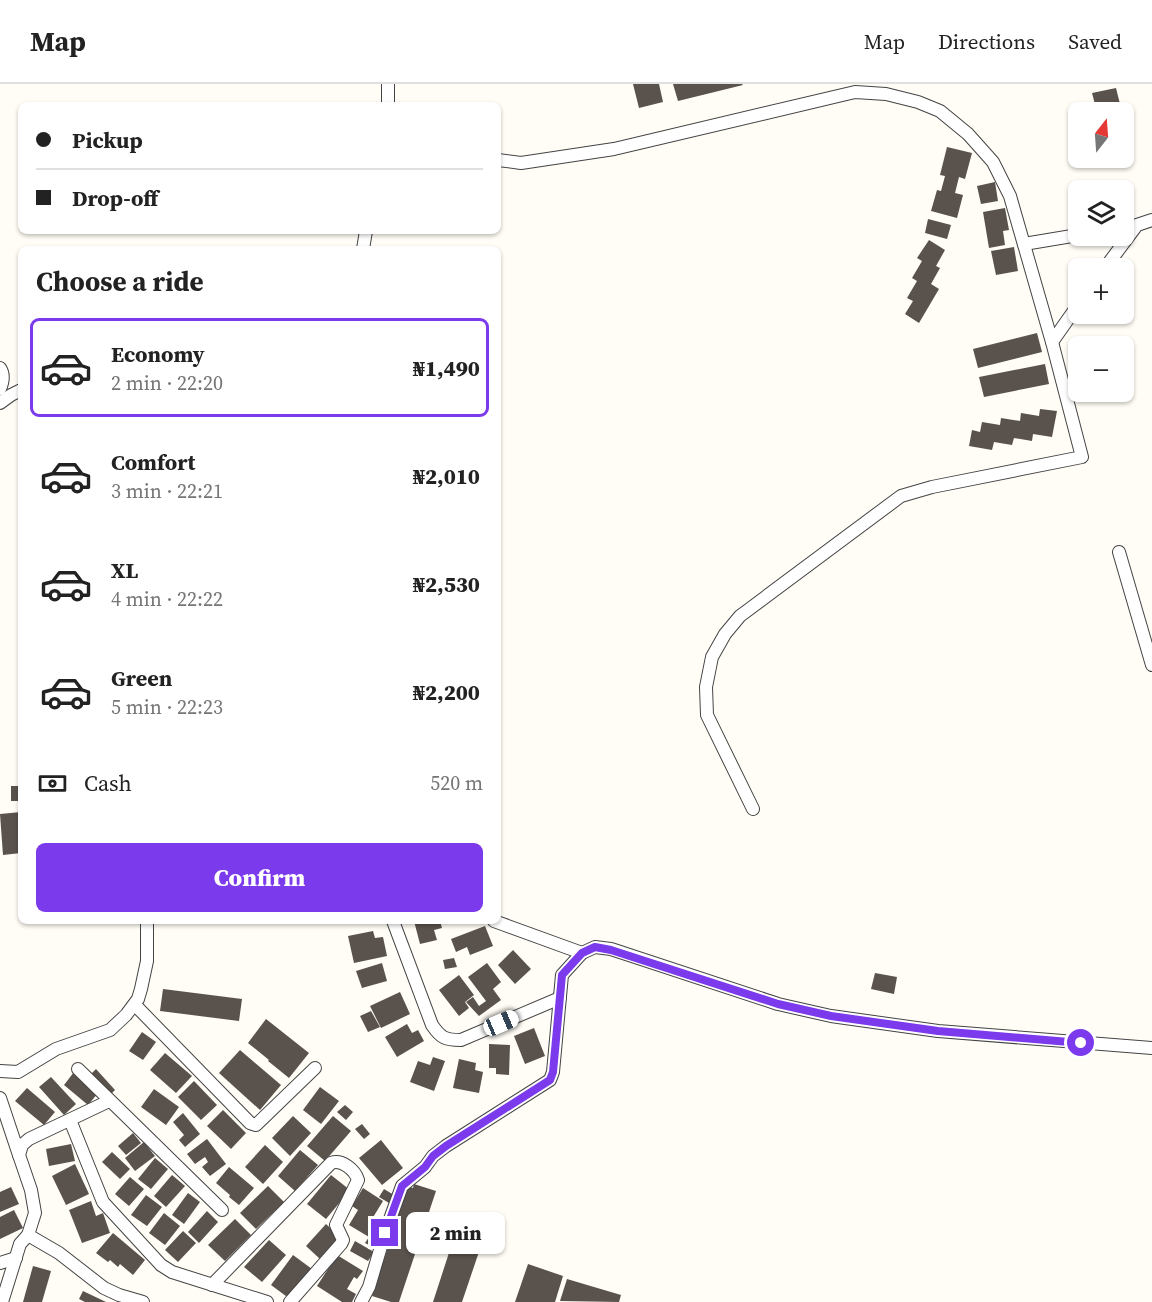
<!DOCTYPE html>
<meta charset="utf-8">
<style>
:root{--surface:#fff;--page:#f6f6f6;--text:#222;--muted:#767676;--line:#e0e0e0;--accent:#7c3aed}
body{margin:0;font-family:"Source Serif 4",serif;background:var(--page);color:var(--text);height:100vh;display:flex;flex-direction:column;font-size:22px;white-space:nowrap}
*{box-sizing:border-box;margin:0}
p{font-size:20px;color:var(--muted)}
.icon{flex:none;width:33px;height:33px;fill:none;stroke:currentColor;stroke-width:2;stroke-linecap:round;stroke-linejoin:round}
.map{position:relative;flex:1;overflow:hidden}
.drawer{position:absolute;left:18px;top:162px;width:483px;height:678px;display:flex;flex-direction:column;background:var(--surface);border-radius:9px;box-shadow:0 2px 4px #0004}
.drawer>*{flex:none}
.top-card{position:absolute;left:18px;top:18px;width:483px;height:132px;border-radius:9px;box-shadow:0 2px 4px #0004;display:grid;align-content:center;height:132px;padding:0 18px;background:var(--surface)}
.needle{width:39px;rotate:17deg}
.buttons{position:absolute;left:1068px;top:18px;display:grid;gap:12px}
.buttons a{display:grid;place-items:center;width:66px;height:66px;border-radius:9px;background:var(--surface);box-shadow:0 2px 4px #0004;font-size:30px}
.end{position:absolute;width:27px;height:27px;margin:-14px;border:8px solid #7c3aed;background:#fff;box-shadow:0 0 0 3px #fff}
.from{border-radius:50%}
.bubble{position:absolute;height:42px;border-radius:9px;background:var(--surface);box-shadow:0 2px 4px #0004;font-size:20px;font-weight:800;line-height:42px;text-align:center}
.car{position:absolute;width:18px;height:36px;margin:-18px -9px;border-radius:8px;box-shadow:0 0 4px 2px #0007;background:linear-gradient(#fff 24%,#345 0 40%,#fff 0 76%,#345 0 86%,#fff 0)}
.top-card b{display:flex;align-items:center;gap:21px;height:57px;font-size:22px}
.top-card b+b{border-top:2px solid var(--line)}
.top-card i{width:15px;height:15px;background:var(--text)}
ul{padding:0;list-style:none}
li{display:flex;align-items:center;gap:18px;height:99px;margin:0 12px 9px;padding:0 6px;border:3px solid transparent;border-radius:9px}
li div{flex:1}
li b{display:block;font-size:22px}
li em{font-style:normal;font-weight:800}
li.current{border-color:var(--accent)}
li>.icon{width:54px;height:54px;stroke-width:1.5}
h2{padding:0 18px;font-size:27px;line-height:72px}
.pay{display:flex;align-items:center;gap:15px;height:66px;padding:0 18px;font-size:22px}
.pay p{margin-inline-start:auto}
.button{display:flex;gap:12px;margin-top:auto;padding:12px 18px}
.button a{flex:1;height:69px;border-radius:9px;background:var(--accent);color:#fff;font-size:24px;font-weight:800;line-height:69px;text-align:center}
header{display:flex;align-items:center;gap:36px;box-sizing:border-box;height:84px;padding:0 30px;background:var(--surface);border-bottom:2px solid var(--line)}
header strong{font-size:28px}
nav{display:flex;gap:33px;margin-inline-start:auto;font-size:21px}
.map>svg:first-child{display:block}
.building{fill:#5a524d}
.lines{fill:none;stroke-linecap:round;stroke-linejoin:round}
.street-casing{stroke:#444;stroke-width:14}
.street{stroke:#fff;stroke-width:12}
.route{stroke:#7c3aed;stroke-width:8}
</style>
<header>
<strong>Map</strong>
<nav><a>Map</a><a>Directions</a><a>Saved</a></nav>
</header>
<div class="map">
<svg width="1152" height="1218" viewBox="0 0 1152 1218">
<rect width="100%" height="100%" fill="#fffdf5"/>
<g class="building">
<path d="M633,0H659L663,18L639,24Z"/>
<path d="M673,0H742L743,1L678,17Z"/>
<path d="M1116,4L1122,28H1097L1092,9Z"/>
<path d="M947,63L972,69L965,95L959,93L955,109L963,111L957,134L931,127L937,106L941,107L945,92L940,91Z"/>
<path d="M995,98L998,117L981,120L977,102Z"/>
<path d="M1005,124L1009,146L1003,147L1005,161L989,164L983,128Z"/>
<path d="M928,135L951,141L947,155L925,149Z"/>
<path d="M929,156L945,166L936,182L940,184L931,200L939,205L919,239L905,230L913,217L907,214L917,197L912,194L922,177L917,174Z"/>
<path d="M1014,163L1018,187L996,191L991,167Z"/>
<path d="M1037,249L1042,268L978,284L973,265Z"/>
<path d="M1045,280L1049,300L984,313L979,293Z"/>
<path d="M1040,325L1057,327L1052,353L1033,350L1032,357L1014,354L1012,361L994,358L992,366L969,362L972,346L980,348L982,338L1000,341L1001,334L1020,337L1021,329L1039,332Z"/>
<rect x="11" y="702" width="10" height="15"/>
<path d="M21,728V769L3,771L0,730Z"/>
<path d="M414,837H440L442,844L434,846L437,856L420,860Z"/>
<path d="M485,842L493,862L470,871L467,863L456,868L451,855Z"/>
<path d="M373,847L375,854L383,853L387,872L354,879L348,852Z"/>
<path d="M513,866L531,885L515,900L498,881Z"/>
<path d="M454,874L457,883L445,885L443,876Z"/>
<path d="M382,879L387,897L362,904L356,887Z"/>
<path d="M487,879L501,898L493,905L501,916L479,932L466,918L473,913L479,922L486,917L468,893Z"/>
<path d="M875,889L897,893L894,910L871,905Z"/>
<path d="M459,891L474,911L465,918L469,924L459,932L439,906Z"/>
<path d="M163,905L242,915L239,937L160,927Z"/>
<path d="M400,908L410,930L381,944L370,922Z"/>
<path d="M371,927L380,943L368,948L360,932Z"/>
<path d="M266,935L309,969L289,994L268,977L269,976L248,959Z"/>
<path d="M407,940L412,949L418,946L424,957L397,973L385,953Z"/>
<path d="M534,944L545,972L525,980L514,952Z"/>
<path d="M142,948L156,958L143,976L129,967Z"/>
<path d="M489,960L510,961L509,991L496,990V984H489Z"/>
<path d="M240,966L281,1001L260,1026L219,989Z"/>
<path d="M165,969L192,992L176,1009L150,986Z"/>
<path d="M433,973L445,977L434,1007L410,998L418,977L430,981Z"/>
<path d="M459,975L476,979L475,986L483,988L479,1009L453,1004Z"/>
<path d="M96,985L115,1006L108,1013L89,992Z"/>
<path d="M74,988L99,1008L88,1021L64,1001Z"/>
<path d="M51,993L76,1020L64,1031L39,1003Z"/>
<path d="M194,997L217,1021L201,1036L178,1013Z"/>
<path d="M320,1003L339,1017L321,1040L303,1026Z"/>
<path d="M27,1004L55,1028L44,1041L15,1017Z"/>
<path d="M154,1005L179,1023L166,1041L141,1023Z"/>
<path d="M345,1021L353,1028L346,1036L337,1028Z"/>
<path d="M223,1026L246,1049L231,1065L207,1042Z"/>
<path d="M183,1029L200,1050L185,1063L179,1056L184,1051L173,1038Z"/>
<path d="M293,1032L311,1049L290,1072L272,1054Z"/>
<path d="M333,1032L351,1047L325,1077L307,1062Z"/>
<path d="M362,1040L370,1050L364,1055L355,1045Z"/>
<path d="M133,1049L141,1059L126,1071L118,1062Z"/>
<path d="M207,1055L226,1080L210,1092L202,1083L208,1078L205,1073L195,1080L187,1070Z"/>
<path d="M381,1056L403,1084L382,1101L359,1074Z"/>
<path d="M144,1058L155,1072L135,1087L125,1074Z"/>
<path d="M71,1060L75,1077L49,1082L46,1065Z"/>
<path d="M265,1061L283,1078L263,1100L245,1083Z"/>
<path d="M300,1066L318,1081L295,1107L278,1092Z"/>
<path d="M112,1068L130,1085L120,1095L102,1078Z"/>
<path d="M155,1074L168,1085L151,1105L138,1095Z"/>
<path d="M75,1080L89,1110L66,1121L52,1092Z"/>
<path d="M229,1083L254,1104L239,1121L229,1113L230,1111L216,1099Z"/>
<path d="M172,1091L185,1102L166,1123L154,1112Z"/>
<path d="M331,1091L350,1106L326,1135L307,1120Z"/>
<path d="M130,1093L144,1105L129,1122L115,1110Z"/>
<path d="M414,1100L436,1107L399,1218H391L372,1212L408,1102L413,1104Z"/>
<path d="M268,1102L284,1118L256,1145L240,1129Z"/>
<path d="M11,1103L19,1120L0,1128V1108Z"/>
<path d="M363,1104L383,1117L372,1135L385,1144L373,1163L365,1159L369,1153L349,1141L358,1126L352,1122Z"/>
<path d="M384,1105L394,1111L389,1119L379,1113Z"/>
<path d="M188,1109L200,1118L184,1140L172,1131Z"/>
<path d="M146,1111L162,1123L147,1142L131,1131Z"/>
<path d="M91,1117L96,1132L103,1129L110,1149L82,1159L69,1126Z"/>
<path d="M14,1126L23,1144L0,1155V1133Z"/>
<path d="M207,1127L218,1138L199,1159L188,1148Z"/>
<path d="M164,1129L180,1142L165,1161L149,1149Z"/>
<path d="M235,1135L251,1151L225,1177L208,1161Z"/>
<path d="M459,1138L486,1147L462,1218H433Z"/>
<path d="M326,1140L340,1153L320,1175L306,1162Z"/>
<path d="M183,1147L196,1159L178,1178L165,1166Z"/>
<path d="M113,1149L145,1176L133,1191L120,1180L118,1183L110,1176L108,1178L96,1169Z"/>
<path d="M269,1156L286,1171L262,1198L244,1183Z"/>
<path d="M355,1157L374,1168L368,1177L350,1167Z"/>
<path d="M293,1171L312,1185L290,1215L271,1201Z"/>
<path d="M337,1171L363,1187L357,1195L354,1193L347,1205L356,1210L352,1218H342L317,1202Z"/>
<path d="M528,1180L563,1192L555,1218H515Z"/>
<path d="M33,1182L51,1187L42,1218H23Z"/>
<path d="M567,1195L621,1211L619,1218L560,1217Z"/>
<path d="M83,1207L106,1218H85L79,1215Z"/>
</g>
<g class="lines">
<g class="street-casing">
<g id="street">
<path d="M388,21V0"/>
<path d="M498,76L521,79L614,65L855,8L886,10L918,18L940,27L968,50L993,78L1010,112L1052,258L1082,373L932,403L901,412L740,532L725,550L712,573L706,603L707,631L753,725"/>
<path d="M1024,160L1078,151"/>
<path d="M363,165L366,147"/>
<path d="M1105,184L1137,141L1152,136"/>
<path d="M1052,258L1078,221"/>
<path d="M0,284C4,290 3,298 0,305"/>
<path d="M0,319L11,311L21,306"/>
<path d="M1119,468L1152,581"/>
<path d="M393,837L432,941C441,954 445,956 461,956L560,914"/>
<path d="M494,837L582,869"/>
<path d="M135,921L250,1039L256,1041L315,984"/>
<path d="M78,985L222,1126"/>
<path d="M0,987L18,988L56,965L110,946L126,931L138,915L141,905L147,877V837"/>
<path d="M0,1014L19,1071"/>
<path d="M70,1036L103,1118L161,1181L172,1188L267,1218"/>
<path d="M28,1151L59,1169L104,1204L119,1211L143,1218"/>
<path d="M0,1179L16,1174"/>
<path d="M212,1201L331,1079C342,1075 355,1086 358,1096L336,1141L343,1156L341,1160L290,1218"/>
<path d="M2,1218L20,1160L28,1151L35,1129L31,1106L19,1071L22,1061L29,1055L109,1017"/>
<path d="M361,1218L369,1203L385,1149L402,1102L425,1083L433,1072L446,1062L550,996L553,988L562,891L582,869L595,863L611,865L778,920L831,932L938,947L1152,964"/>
</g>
</g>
<use href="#street" class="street"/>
</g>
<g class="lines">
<path class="route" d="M385,1149L402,1102L425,1083L433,1072L446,1062L550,996L553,988L562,891L582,869L595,863L611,866L778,920L831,932L938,947L1081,959"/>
</g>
</svg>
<div class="buttons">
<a><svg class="needle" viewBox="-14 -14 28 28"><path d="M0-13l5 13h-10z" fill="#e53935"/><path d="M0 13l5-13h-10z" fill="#767676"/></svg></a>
<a><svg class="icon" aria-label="layers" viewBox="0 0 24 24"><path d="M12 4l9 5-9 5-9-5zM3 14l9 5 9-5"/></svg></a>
<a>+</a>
<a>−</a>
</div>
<i class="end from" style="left:1081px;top:959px"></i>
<i class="end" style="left:385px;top:1149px"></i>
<div class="bubble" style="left:406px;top:1128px;width:99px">2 min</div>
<i class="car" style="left:501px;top:939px;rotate:67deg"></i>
<div class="top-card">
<b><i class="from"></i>Pickup</b>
<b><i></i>Drop-off</b>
</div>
<section class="drawer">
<h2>Choose a ride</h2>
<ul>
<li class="current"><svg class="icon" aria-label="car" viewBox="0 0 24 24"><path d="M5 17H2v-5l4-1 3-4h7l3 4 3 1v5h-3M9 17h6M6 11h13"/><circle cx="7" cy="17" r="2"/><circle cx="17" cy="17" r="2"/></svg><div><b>Economy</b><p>2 min · 22:20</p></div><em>₦1,490</em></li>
<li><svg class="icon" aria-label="car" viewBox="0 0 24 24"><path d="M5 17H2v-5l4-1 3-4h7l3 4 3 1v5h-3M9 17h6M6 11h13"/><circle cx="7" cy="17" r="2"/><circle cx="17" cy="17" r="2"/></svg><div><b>Comfort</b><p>3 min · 22:21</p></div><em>₦2,010</em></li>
<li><svg class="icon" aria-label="car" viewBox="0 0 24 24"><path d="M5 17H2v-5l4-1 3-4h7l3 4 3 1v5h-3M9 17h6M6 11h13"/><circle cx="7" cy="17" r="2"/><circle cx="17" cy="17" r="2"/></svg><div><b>XL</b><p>4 min · 22:22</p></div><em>₦2,530</em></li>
<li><svg class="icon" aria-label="car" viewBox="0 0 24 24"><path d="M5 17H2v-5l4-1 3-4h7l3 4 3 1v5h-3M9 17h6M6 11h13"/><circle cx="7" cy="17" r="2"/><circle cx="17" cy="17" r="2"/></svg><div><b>Green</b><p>5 min · 22:23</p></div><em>₦2,200</em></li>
</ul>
<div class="pay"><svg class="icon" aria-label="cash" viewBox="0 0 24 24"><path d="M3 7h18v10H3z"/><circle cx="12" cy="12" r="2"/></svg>Cash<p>520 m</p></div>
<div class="button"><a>Confirm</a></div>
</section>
</div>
